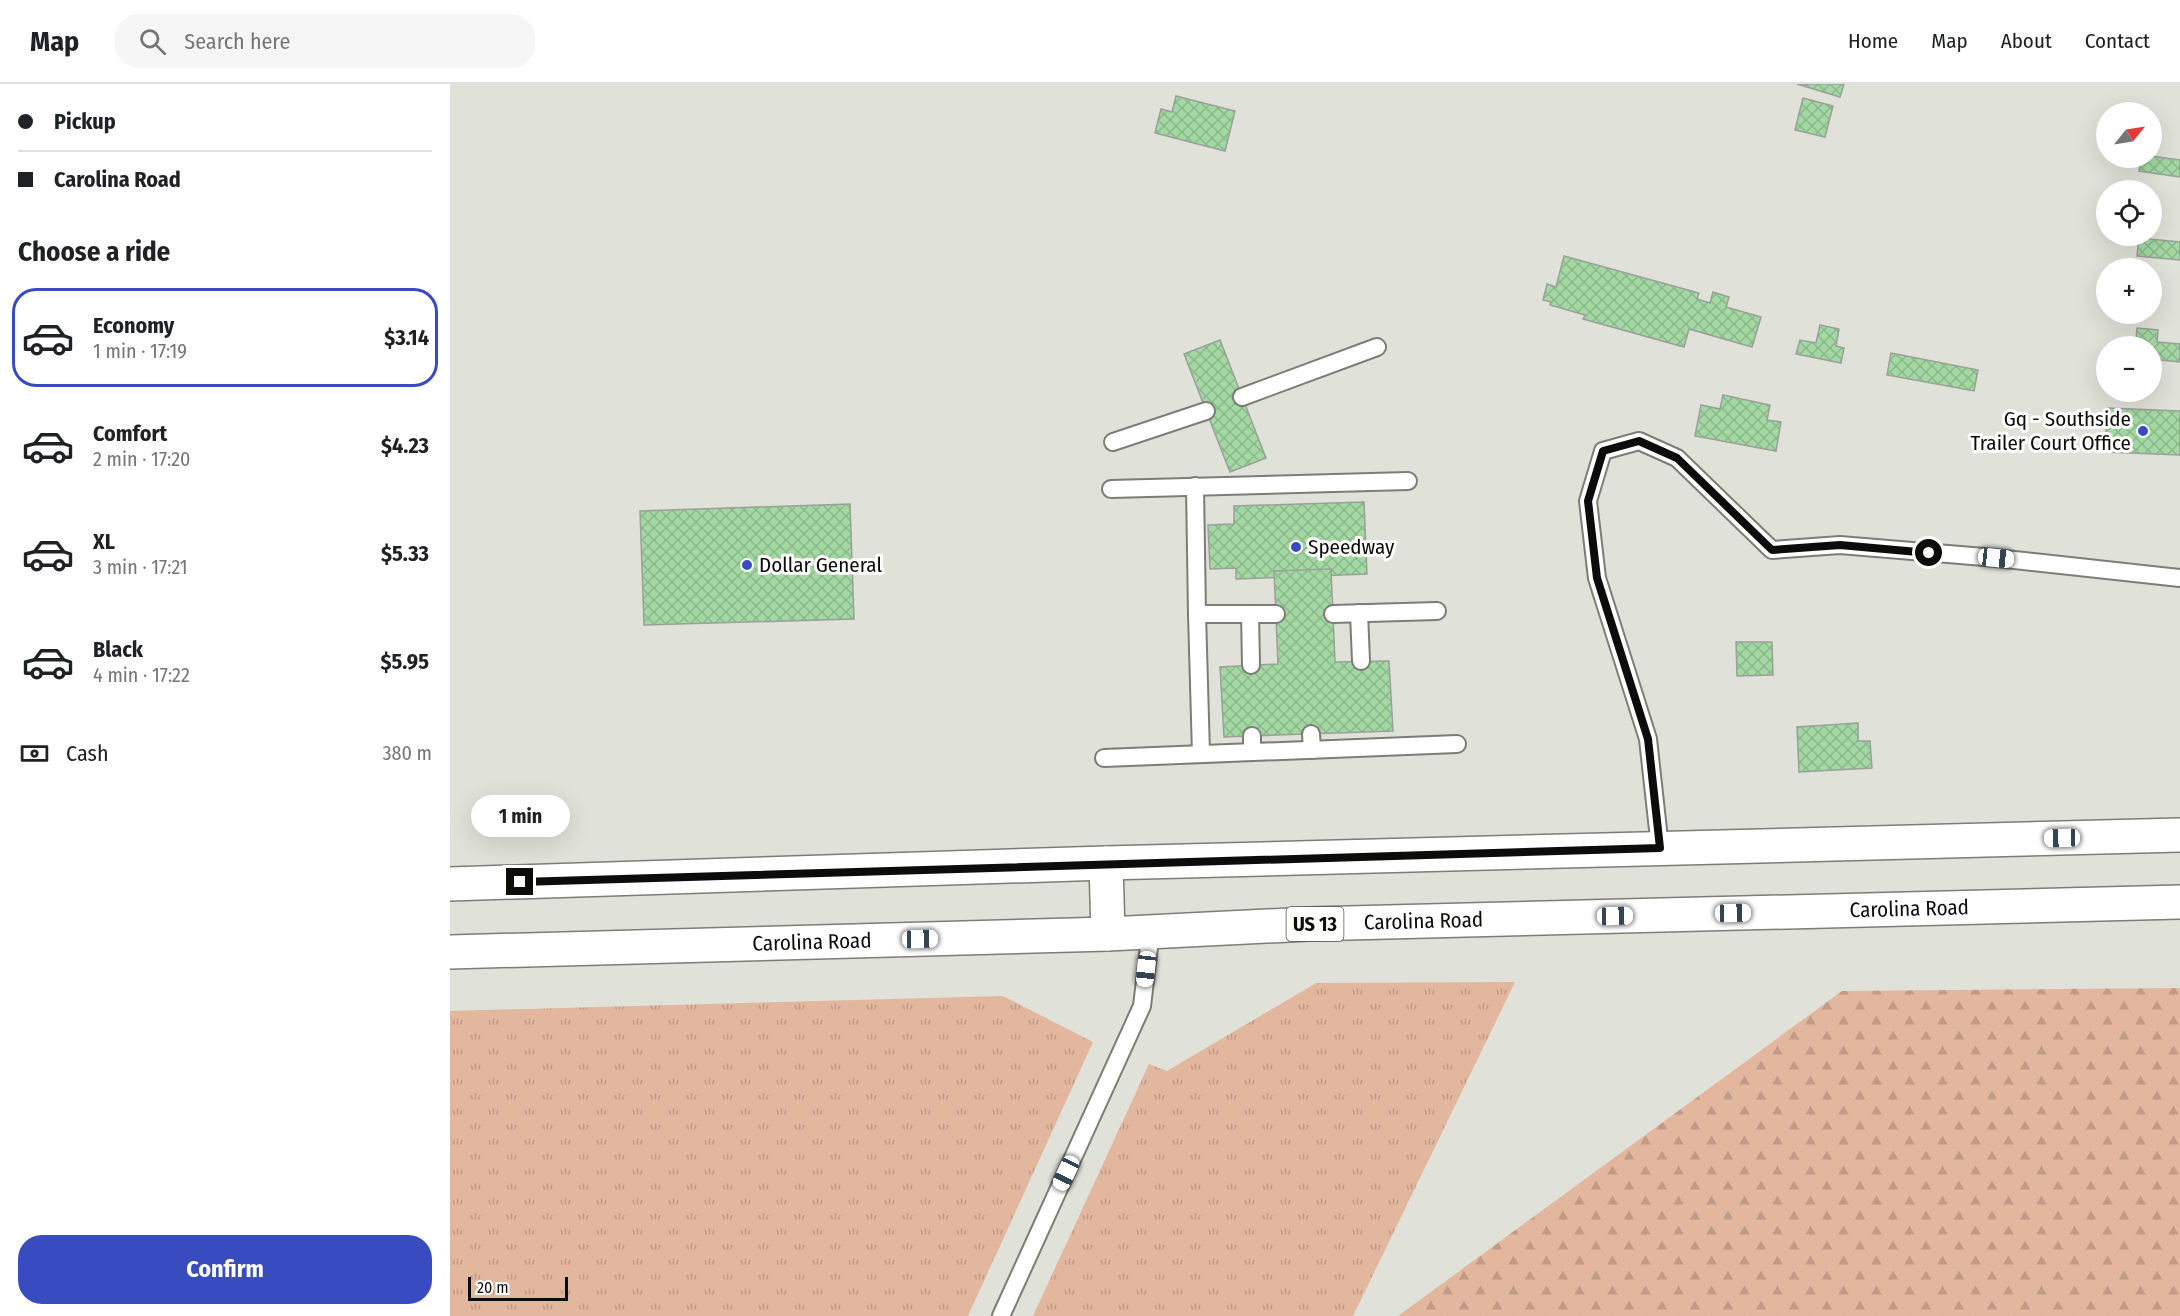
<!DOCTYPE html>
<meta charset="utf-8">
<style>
:root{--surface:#fff;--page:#f6f6f6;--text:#202124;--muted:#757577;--line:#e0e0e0;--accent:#394cbf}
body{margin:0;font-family:"Fira Sans Condensed",sans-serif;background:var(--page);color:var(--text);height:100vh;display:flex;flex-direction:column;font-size:22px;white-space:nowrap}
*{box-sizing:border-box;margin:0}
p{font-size:20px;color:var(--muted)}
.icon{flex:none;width:33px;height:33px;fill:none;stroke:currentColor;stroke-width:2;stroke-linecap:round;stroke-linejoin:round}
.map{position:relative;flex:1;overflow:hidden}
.details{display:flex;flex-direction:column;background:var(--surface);width:450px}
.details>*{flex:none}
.top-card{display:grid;align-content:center;height:132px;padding:0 18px;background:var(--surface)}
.needle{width:39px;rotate:60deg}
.fabs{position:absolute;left:1646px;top:18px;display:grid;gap:12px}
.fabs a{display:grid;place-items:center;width:66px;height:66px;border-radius:50%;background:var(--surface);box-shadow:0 6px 24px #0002;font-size:30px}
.scale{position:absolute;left:18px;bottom:15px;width:100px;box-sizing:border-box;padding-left:6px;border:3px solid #0c0d0a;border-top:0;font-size:16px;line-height:21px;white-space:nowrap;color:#0c0d0a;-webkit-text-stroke:4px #fffffe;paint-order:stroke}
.end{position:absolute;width:27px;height:27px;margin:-14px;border:8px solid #0c0d0a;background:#fff;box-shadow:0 0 0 3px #fff}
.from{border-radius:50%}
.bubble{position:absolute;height:42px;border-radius:21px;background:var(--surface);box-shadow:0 6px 24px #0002;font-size:20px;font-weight:700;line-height:42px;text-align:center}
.car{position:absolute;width:18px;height:36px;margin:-18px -9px;border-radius:8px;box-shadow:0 0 4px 2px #0007;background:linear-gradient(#fff 24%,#345 0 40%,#fff 0 76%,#345 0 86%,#fff 0)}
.top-card b{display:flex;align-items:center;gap:21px;height:57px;font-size:22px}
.top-card b+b{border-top:2px solid var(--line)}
.top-card i{width:15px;height:15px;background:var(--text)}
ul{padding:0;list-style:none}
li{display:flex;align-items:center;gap:18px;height:99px;margin:0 12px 9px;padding:0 6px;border:3px solid transparent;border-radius:24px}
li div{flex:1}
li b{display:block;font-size:22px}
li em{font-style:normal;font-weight:700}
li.current{border-color:var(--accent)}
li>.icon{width:54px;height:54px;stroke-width:1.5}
h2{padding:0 18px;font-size:27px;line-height:72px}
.pay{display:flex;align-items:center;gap:15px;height:66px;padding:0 18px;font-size:22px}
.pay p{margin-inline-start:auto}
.cta{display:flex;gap:12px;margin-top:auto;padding:12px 18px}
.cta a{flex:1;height:69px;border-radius:24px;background:var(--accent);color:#fff;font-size:24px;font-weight:700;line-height:69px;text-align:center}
header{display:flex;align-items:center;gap:36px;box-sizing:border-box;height:84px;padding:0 30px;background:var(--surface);border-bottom:2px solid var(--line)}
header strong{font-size:28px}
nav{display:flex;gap:33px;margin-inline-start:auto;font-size:21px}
.search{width:420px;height:54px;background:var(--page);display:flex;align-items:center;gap:15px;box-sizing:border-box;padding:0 21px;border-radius:24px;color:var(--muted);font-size:22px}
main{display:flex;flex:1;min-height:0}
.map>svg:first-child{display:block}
.grass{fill:url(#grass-tufts)}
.forest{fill:url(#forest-firs)}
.building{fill:url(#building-cross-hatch);stroke:#9aa09a;stroke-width:1.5}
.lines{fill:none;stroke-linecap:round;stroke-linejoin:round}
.service-casing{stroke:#7c7d76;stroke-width:20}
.trunk-casing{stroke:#7c7d76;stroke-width:36}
.service{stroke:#fff;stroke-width:16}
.trunk{stroke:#fff;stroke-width:33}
.route{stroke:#0c0d0a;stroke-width:8}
.poi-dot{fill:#394cbf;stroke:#fffffe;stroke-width:2}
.labels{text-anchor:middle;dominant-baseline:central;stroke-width:6;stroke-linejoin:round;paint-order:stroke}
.shield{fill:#fffffe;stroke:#555653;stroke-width:1.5}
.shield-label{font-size:20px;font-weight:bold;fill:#0c0d0a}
.poi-label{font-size:21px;fill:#0c0d0a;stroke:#fffffe;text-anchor:start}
.street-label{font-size:21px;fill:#0c0d0a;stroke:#fffffe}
</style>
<header>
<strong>Map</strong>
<div class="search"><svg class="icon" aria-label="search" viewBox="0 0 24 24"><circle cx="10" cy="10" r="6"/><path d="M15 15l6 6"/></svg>Search here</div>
<nav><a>Home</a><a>Map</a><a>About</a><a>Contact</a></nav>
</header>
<main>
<section class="details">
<div class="top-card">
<b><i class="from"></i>Pickup</b>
<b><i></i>Carolina Road</b>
</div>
<h2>Choose a ride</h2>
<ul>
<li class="current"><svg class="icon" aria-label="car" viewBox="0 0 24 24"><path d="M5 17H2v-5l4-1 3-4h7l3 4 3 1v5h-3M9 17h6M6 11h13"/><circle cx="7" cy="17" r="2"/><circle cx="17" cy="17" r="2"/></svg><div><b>Economy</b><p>1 min · 17:19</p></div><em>$3.14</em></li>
<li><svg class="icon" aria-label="car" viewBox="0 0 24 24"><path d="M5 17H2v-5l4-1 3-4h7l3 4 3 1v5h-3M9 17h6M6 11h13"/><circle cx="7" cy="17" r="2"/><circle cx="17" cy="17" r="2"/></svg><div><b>Comfort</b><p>2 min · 17:20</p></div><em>$4.23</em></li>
<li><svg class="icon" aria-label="car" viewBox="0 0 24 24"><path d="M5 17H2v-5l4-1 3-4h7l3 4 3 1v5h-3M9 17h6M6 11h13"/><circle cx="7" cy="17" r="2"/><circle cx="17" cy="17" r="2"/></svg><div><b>XL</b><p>3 min · 17:21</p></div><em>$5.33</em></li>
<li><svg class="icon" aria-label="car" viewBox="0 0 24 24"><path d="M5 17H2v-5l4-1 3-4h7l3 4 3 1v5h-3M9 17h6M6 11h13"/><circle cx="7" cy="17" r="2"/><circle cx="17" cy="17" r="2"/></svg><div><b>Black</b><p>4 min · 17:22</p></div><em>$5.95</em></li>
</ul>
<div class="pay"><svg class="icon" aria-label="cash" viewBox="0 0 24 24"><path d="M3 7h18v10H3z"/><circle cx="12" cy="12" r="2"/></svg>Cash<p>380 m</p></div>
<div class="cta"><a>Confirm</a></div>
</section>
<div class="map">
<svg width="1730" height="1232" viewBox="0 0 1730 1232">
<defs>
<pattern id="grass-tufts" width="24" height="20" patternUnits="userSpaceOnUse" patternTransform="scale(1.5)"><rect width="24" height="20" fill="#e3b69e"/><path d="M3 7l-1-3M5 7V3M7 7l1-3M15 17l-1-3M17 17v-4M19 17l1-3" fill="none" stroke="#c29b87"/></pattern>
<pattern id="forest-firs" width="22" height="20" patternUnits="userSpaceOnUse" patternTransform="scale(1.5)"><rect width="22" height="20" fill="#e3b69e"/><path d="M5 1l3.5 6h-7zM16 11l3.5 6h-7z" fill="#c29b87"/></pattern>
<pattern id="building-cross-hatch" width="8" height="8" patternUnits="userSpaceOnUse" patternTransform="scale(1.5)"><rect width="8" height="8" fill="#a3d8a3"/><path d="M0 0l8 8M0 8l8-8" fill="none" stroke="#8bb88b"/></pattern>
</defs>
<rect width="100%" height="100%" fill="#e0e1d9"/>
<g class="grass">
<path d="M1065,898L903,1232H583L699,980L717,987L866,899Z"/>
<path d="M553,912L643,958L518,1232H0V927Z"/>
</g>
<path class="forest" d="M1730,904V1232H948L1392,907Z"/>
<g class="building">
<path d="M1347,0H1394L1390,13Z"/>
<path d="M726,12L785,27L775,67L705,49L711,25L722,28Z"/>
<path d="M1353,14L1383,22L1375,53L1345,46Z"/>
<path d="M1701,72L1730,76V93L1689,87L1691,74Z"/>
<path d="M1689,154L1730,158V176L1687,172Z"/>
<path d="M1114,172L1249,209L1247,215L1260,219L1263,208L1279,213L1276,223L1311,233L1302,263L1239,245L1234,263L1133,235L1135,231L1100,221L1101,218L1093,216L1097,200L1106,203Z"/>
<path d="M1370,241L1389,245L1386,262L1394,264L1391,279L1346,270L1350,256L1366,259Z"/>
<path d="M1687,244L1708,246L1707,258L1730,260V278L1701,275V262H1679V255H1686Z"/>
<path d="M770,256L816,374L780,388L734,270Z"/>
<path d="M1441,269L1528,286L1524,307L1437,291Z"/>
<path d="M1273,311L1320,321L1317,336L1331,338L1326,367L1245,352L1251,321L1270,325Z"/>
<path d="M1657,324L1730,327V371L1655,368Z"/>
<path d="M914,418L917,490L786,495V484L760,485L758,441L784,440V422Z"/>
<path d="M400,420L404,535L194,541L190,427Z"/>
<path d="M881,485L885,578L939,577L943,647L774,653L770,583L828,580L824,487Z"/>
<path d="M1286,558H1322L1323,591L1287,592Z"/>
<path d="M1408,639V657H1420L1422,684L1349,688L1347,643Z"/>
</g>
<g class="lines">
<g class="service-casing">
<g id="service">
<path d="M792,313L927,263"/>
<path d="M663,358L756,327"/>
<path d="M745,402L747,530H826"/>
<path d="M661,405L958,397"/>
<path d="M909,529L911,577"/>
<path d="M747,530L751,670"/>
<path d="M800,530L801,581"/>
<path d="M883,530L987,527"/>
<path d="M861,650L862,666"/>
<path d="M802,652V668"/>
<path d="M654,674L1007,660"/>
<path d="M1210,764L1198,655L1147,494L1138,417L1153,367L1189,357L1227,374L1322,466L1390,461L1546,474L1730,494"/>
<path d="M551,1232L692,922L701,847"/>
</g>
</g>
<g class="trunk-casing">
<g id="trunk">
<path d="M656,779L658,850"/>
<path d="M0,800L656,779L1730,751"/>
<path id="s1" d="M0,868L658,850L859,840L1730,818"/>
</g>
</g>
<use href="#service" class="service"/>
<use href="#trunk" class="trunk"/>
</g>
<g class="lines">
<path class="route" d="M70,798L1210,764L1198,655L1147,494L1138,417L1153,367L1189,357L1227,374L1322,466L1390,461L1479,469"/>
</g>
<g class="poi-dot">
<circle cx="1693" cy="347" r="6"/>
<circle cx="846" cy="463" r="6"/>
<circle cx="297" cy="481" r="6"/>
</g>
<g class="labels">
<rect class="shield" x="836.5" y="823" width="57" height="34" rx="4.5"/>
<g class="shield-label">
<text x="865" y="840">US 13</text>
</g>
<g class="poi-label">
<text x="1681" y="335" text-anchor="end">Gq - Southside<tspan x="1681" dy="24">Trailer Court Office</tspan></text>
<text x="858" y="463">Speedway</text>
<text x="309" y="481">Dollar General</text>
</g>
<g class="street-label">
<text stroke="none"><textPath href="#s1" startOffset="1460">Carolina Road</textPath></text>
<text stroke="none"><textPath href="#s1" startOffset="974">Carolina Road</textPath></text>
<text stroke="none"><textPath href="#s1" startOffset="362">Carolina Road</textPath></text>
</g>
</g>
</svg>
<div class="fabs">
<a><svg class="needle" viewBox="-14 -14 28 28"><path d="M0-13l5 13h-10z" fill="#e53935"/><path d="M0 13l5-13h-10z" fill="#757577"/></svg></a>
<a><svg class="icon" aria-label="locate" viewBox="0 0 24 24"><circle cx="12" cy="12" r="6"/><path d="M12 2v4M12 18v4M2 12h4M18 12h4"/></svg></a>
<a>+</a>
<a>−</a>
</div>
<div class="scale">20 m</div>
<i class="end from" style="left:1479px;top:469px"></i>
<i class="end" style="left:70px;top:798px"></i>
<div class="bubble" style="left:21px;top:711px;width:99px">1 min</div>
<i class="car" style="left:1546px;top:474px;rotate:96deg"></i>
<i class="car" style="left:1612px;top:754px;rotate:269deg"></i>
<i class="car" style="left:1283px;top:829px;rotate:89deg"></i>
<i class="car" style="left:1165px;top:832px;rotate:89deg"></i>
<i class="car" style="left:470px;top:855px;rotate:89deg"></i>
<i class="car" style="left:696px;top:885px;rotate:186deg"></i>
<i class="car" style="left:616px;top:1089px;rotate:205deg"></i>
</div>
</main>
